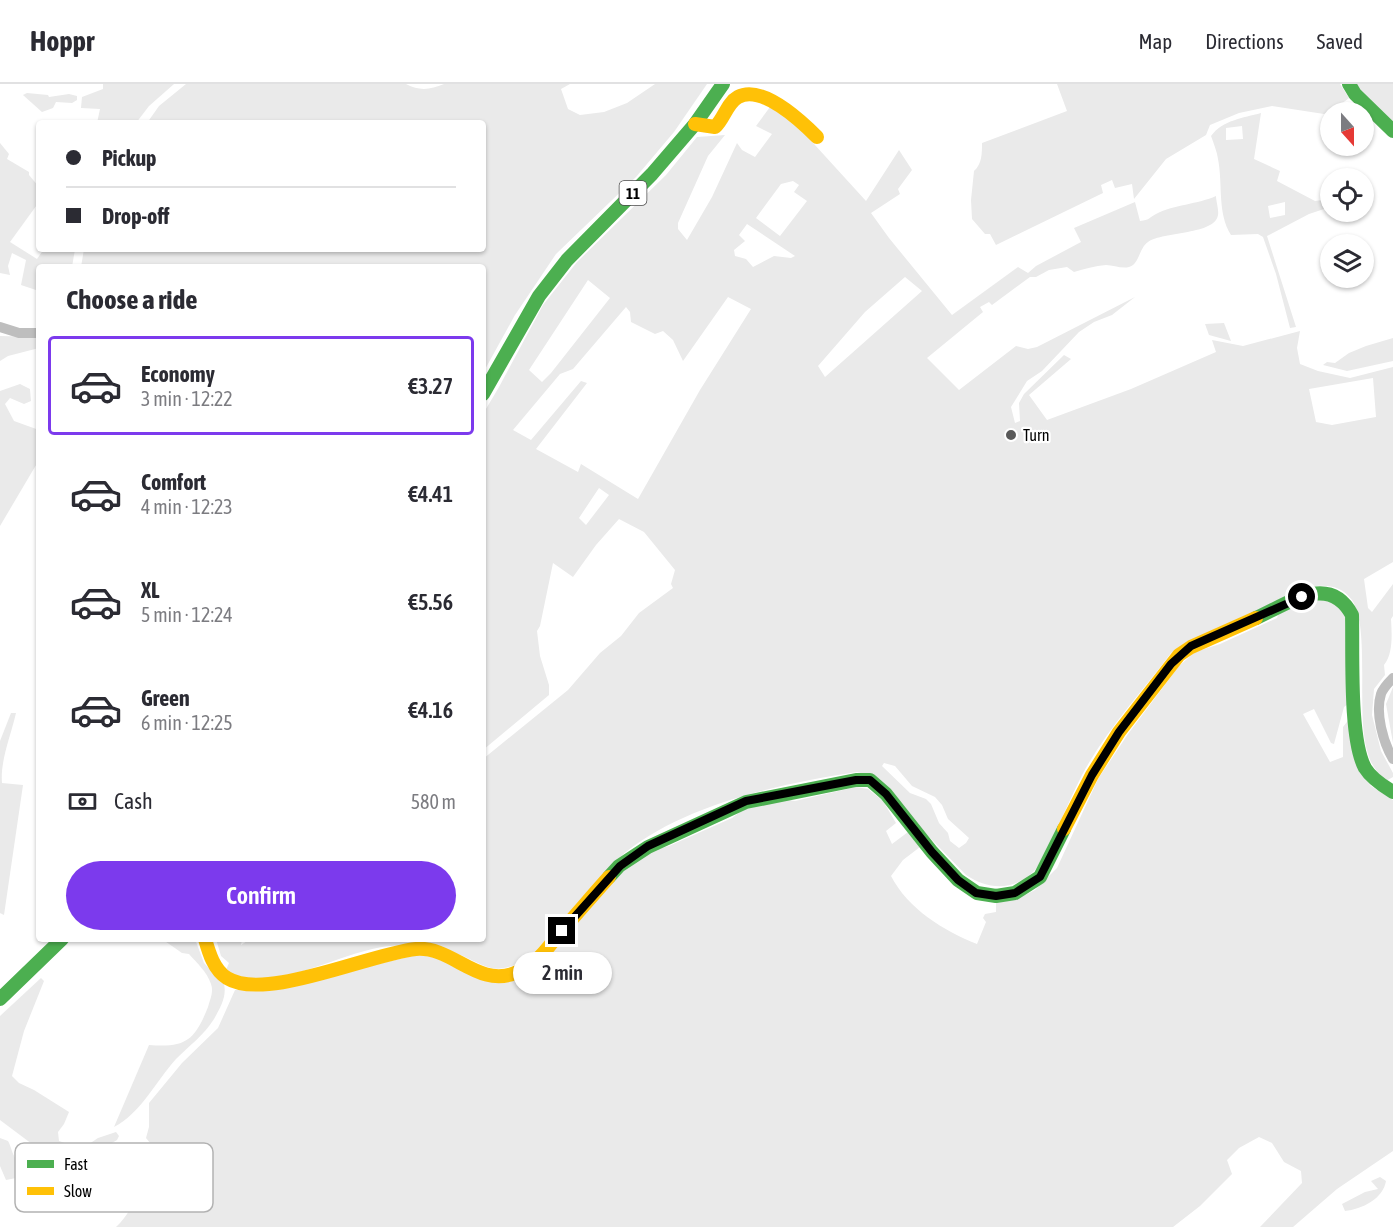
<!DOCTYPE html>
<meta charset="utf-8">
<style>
:root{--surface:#fff;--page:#f2f2f3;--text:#2b2b33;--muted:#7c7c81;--line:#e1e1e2;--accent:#7c3aed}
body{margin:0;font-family:"Asap Condensed",sans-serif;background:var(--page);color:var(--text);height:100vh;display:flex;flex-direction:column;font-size:22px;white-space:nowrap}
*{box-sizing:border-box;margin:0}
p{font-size:20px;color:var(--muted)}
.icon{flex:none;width:33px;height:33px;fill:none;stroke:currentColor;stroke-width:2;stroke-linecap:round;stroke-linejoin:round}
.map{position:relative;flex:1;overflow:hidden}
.drawer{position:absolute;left:36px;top:180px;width:450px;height:678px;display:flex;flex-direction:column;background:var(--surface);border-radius:6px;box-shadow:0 2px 4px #0004}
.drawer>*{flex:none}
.guide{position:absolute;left:36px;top:36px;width:450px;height:132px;border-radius:6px;box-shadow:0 2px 4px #0004;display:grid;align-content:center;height:132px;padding:0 30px;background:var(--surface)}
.needle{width:39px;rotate:159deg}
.fabs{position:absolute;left:1320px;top:18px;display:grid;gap:12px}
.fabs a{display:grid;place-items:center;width:54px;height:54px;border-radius:50%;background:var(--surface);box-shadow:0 2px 4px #0004;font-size:30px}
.end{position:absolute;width:27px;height:27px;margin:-14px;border:8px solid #000;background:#fff;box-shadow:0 0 0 3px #fff}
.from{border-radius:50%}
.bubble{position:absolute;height:42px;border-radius:21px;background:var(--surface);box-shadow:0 2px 4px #0004;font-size:20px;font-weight:600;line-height:42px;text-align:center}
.guide b{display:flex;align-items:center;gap:21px;height:57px;font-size:22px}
.guide b+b{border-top:2px solid var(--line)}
.guide i{width:15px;height:15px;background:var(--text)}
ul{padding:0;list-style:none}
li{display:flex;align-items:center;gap:18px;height:99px;margin:0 12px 9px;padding:0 18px;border:3px solid transparent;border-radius:6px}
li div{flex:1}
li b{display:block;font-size:22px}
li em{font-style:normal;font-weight:600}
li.selected{border-color:var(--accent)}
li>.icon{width:54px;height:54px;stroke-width:1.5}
h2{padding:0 30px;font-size:27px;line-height:72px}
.pay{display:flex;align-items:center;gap:15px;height:66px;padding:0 30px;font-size:22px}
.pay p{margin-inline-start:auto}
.action{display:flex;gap:12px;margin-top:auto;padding:12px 30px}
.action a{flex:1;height:69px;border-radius:36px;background:var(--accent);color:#fff;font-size:24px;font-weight:600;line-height:69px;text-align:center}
header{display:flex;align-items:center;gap:36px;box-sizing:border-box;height:84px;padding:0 30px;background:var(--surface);border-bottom:2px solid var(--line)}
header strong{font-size:28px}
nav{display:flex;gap:33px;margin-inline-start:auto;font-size:21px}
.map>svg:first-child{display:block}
.green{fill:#eaeaea;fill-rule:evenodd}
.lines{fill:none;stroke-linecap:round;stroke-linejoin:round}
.street{stroke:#bebebe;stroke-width:10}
.fast{stroke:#4caf50;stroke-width:14}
.slow{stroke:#ffc107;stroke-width:14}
.route{stroke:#000;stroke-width:8}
.poi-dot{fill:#595959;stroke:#fff;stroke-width:2}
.labels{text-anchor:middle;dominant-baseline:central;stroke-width:4.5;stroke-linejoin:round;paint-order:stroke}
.shield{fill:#fff;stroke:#4c4c4c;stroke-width:1.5}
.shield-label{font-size:15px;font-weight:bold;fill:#000}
.poi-label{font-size:16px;fill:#000;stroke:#fff;text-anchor:start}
.key{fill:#fff;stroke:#b2b2b2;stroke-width:1.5}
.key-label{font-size:16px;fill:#000}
</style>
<header>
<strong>Hoppr</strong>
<nav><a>Map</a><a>Directions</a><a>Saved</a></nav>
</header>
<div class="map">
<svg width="1393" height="1143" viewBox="0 0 1393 1143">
<rect width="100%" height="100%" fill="#fff"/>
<g class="green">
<path d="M103,0H174L149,22L136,39H97L100,25L81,24L82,13L103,5Z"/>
<path d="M186,0H406C419,7 430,6 444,0H570L561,5L568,25L580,31L604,28L627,19L655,0H707L674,48L636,93L556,170L515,231L483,289V183H81L84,165H483V39H147L159,22Z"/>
<path d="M1057,0H1340L1349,14L1332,27L1324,30L1272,22L1239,29L1210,41L1206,51L1166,75L1134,115L1132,100L1115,104L1112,96L1101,101L1103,109L996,161L990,150H985L972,135L971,116L974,87C982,80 982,69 982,59L1067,27Z"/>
<path d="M1354,0H1393V40Z"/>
<path d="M27,9L48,11L49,13L69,10L77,12V16L72,19L56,18L53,24L42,28L23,11Z"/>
<path d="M770,23L794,38L866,117L899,66L912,86L898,105L900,110L871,129L889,154L952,231L1018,183L1028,189L1036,182L1081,158L1074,144L1081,141L1135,118L1140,137C1150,136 1148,134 1156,130C1172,121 1199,120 1216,112C1216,117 1219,126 1218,131C1215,151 1164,147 1148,158C1139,164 1139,181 1129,183C1122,185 1113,181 1106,181C1095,182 1084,185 1074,188L1067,183L1049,186L1036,193H1030L992,221L989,218L980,223L983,228L927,274L959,306L1016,262L1028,265L1037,263L1135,213L1112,231L1094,238L1079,248L1042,287L1027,297L1011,323L1015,339L1020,337L1019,319L1024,310L1064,271L1071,275L1029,311L1047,336L1131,305L1216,268L1212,256L1243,262L1300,247L1297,264L1300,280L1318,287L1350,294L1393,283V478L1364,495L1368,524L1372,528L1393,500V532L1391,535C1392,551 1393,570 1384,581L1385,591L1374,605L1372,631L1381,667L1393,689V693L1386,697C1378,689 1371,681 1368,670C1355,632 1371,544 1352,516C1342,503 1331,501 1316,502L1183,560L1171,569C1141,609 1106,646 1082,691C1070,714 1061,738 1049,761C1044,770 1040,781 1033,788C1013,807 988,806 966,791L869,691L857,688C782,699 676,722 618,775C607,786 598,798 588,810C568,831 549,853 529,874C488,897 485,877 448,867C437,863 401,861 389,862C341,868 296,899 246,895C239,894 232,889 226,886L229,879L221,872L216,855H242L241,861L250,855H483V675L568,606L600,569L621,552L639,529L673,504L671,500L675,486L644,448L619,435L596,461L573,493L553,479L540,542L537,547L540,572L549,601V611L483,666V330L499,303L543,221L577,178L666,91L697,53L725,51L708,72L678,139V145L687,156L712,113L737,59L742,66L755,73L772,50L756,42ZM793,97L799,101L794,108L807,117L780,152L756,134L781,100ZM747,140L795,172L791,174L774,172L753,183L746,175L735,172L734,166L745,157L739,151ZM905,193L922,207L825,293L818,282L865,228ZM588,196L610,214L551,289L542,298L529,286ZM728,213L751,225L700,306L638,415L581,380L578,388L536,365L587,299L581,297L531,356L513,346L560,290L573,285L626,223L630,228L631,238L655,250L663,247L673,256L683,277ZM1373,294L1376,333L1332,341L1316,338L1309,305ZM599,404L609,411L586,441L579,434ZM884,679L895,682L912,702L935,713L942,721L948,735L969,754L966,759L959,764L950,757L948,749L939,739L931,720L926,715L910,709L882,682Z"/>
<path d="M1261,29L1254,75L1280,87L1277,97L1315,117L1330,115V123L1309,130L1267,152L1296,243L1290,244L1276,190L1263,153L1258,150L1231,151C1217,129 1223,100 1218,75C1217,68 1214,60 1211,52C1223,36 1243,34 1261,29ZM1242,42L1243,55L1226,56V44ZM1285,118V131L1270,134L1268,122Z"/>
<path d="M0,59L9,70L7,75L29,88V91L39,103V118L10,158L37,175L44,165H75L72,183H39V207L21,201L26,176L12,169L8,182L10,191L0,189Z"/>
<path d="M1224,239L1231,257L1209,251L1205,240Z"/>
<path d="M0,252L39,253V264L8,272L0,277Z"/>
<path d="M1393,254V277L1347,287L1323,281L1327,278L1335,279L1349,269L1366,262Z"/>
<path d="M20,300L30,305L31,317L24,320L10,314L5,320L14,337L39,346V376L0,442V307Z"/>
<path d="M1313,513L1331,514L1345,529L1348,620L1344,623L1334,660L1331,659L1314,625L1303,630L1330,678L1343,673V643L1350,634L1361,690L1371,702L1393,716V1067L1337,1105L1293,1143H1260L1302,1099L1301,1087L1284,1078L1272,1059L1259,1053L1239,1064L1227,1076L1232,1090L1200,1122L1173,1143H116C138,1123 141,1093 159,1070L146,1054L149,1043V1019L182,979L218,944L235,906H267L417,871L433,873L517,896L534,887L619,789L648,768L669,762L732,734L748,722L781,715L795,717L856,703L868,705L883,717L896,739L886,747L892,760L908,748L920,763L903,776L891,792C908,825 944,847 977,860L986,838L983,834L985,830L996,828V819L1017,815L1035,806L1057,784L1098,695L1128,650L1179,582L1195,568L1220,560L1277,534L1279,529Z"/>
<path d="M1393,603V659L1386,620Z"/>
<path d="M11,629H16C11,651 0,677 2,699L23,701L4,831L0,829V657Z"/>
<path d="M162,855H195L204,879L224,900C227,913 220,924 214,935C204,951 189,962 176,975C156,997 141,1029 114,1043L149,961C186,964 195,956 208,923C210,915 214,908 211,900C207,888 197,879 189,870L182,869Z"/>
<path d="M41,894L44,897L24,947L12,992L19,999L34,1006L69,1028L64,1040L58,1048L59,1057L77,1063L75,1070L53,1069L32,1060L0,1036V932Z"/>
<path d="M116,1048L119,1052L117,1056L105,1063L104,1066L111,1074L108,1084L94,1089L88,1087L82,1078L84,1066L89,1060L98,1054Z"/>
<path d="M0,1054L8,1057C11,1062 12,1070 16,1075C25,1087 40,1088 46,1101L65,1097L62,1107L55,1110H47L45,1106L30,1103L16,1094L6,1096L0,1082Z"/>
<path d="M1380,1093L1386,1097C1383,1115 1362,1125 1345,1127L1342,1120L1365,1108L1378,1105L1371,1097Z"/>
</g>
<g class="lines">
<g class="street">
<path d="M0,243L19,249H39"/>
<path d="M1393,594C1389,598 1383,604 1381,610C1375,629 1383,658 1393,675"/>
</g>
<g class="fast">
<path d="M1349,0L1355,10L1393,47"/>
<path d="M483,310L539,212L567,176L652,90L695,40L723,0"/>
<path d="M1256,534C1288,520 1329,488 1352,531C1353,567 1349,655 1365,684C1371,694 1383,702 1393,708"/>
<path d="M609,793L619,782L648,763L746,718L856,696H870L886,710L932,768L958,796L977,809L996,812L1015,809L1040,793L1064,745"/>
<path d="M0,915L62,855"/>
</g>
<g class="slow">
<path d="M695,40L715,43C724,35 727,19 738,13C762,0 801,37 817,53"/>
<path d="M1064,745L1092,691L1119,648L1179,571L1191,563L1256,534"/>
<path d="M205,855C209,869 214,886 227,894C265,918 369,870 416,865C452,862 478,904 515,889C521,887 529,883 534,878C543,871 551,860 558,851C575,832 592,812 609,793"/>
</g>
</g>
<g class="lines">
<path class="route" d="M562,847L620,782L648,762L746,717L856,696H870L886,710L932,768L958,796L976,809L996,812L1015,809L1040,793L1092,691L1119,648L1171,580L1191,562L1302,513"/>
</g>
<circle class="poi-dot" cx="1011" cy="351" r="6"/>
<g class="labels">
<rect class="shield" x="619.5" y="97" width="27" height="24" rx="4.5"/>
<g class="shield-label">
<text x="633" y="109">11</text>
</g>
<g class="poi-label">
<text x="1023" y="351">Turn</text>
</g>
</g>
<rect x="15" y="1059" width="198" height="69" rx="9" class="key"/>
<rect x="27" y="1076" width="27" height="8" fill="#4caf50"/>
<rect x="27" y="1103" width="27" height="8" fill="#ffc107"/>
<g class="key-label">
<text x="64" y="1086">Fast</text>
<text x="64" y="1113">Slow</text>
</g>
</svg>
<div class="fabs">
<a><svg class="needle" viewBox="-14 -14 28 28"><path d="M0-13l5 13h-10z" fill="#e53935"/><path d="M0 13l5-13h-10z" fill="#7c7c81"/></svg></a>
<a><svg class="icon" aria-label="locate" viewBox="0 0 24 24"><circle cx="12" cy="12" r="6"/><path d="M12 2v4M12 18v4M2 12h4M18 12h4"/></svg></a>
<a><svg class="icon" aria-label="layers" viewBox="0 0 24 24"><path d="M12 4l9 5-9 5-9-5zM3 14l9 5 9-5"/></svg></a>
</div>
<i class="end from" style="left:1302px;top:513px"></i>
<i class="end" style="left:562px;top:847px"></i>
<div class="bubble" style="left:513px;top:868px;width:99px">2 min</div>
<div class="guide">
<b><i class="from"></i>Pickup</b>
<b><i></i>Drop-off</b>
</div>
<section class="drawer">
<h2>Choose a ride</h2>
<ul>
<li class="selected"><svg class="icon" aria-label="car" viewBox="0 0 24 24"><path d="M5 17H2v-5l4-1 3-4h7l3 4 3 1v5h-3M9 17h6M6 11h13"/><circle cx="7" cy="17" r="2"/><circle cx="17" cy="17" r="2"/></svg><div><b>Economy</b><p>3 min · 12:22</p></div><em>€3.27</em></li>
<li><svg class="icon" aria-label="car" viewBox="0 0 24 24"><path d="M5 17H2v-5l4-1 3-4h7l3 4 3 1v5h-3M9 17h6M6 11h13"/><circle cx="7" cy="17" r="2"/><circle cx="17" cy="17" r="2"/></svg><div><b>Comfort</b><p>4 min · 12:23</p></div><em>€4.41</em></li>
<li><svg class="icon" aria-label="car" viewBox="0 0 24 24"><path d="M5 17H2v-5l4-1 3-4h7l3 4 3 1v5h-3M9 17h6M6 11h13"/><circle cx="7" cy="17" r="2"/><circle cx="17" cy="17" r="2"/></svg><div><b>XL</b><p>5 min · 12:24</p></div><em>€5.56</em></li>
<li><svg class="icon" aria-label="car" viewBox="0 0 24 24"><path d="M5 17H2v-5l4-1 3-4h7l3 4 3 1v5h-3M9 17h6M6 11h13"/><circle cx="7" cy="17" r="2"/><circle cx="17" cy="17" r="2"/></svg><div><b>Green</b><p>6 min · 12:25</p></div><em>€4.16</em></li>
</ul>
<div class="pay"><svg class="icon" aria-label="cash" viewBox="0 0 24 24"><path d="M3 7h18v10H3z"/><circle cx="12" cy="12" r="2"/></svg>Cash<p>580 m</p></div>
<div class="action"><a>Confirm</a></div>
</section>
</div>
